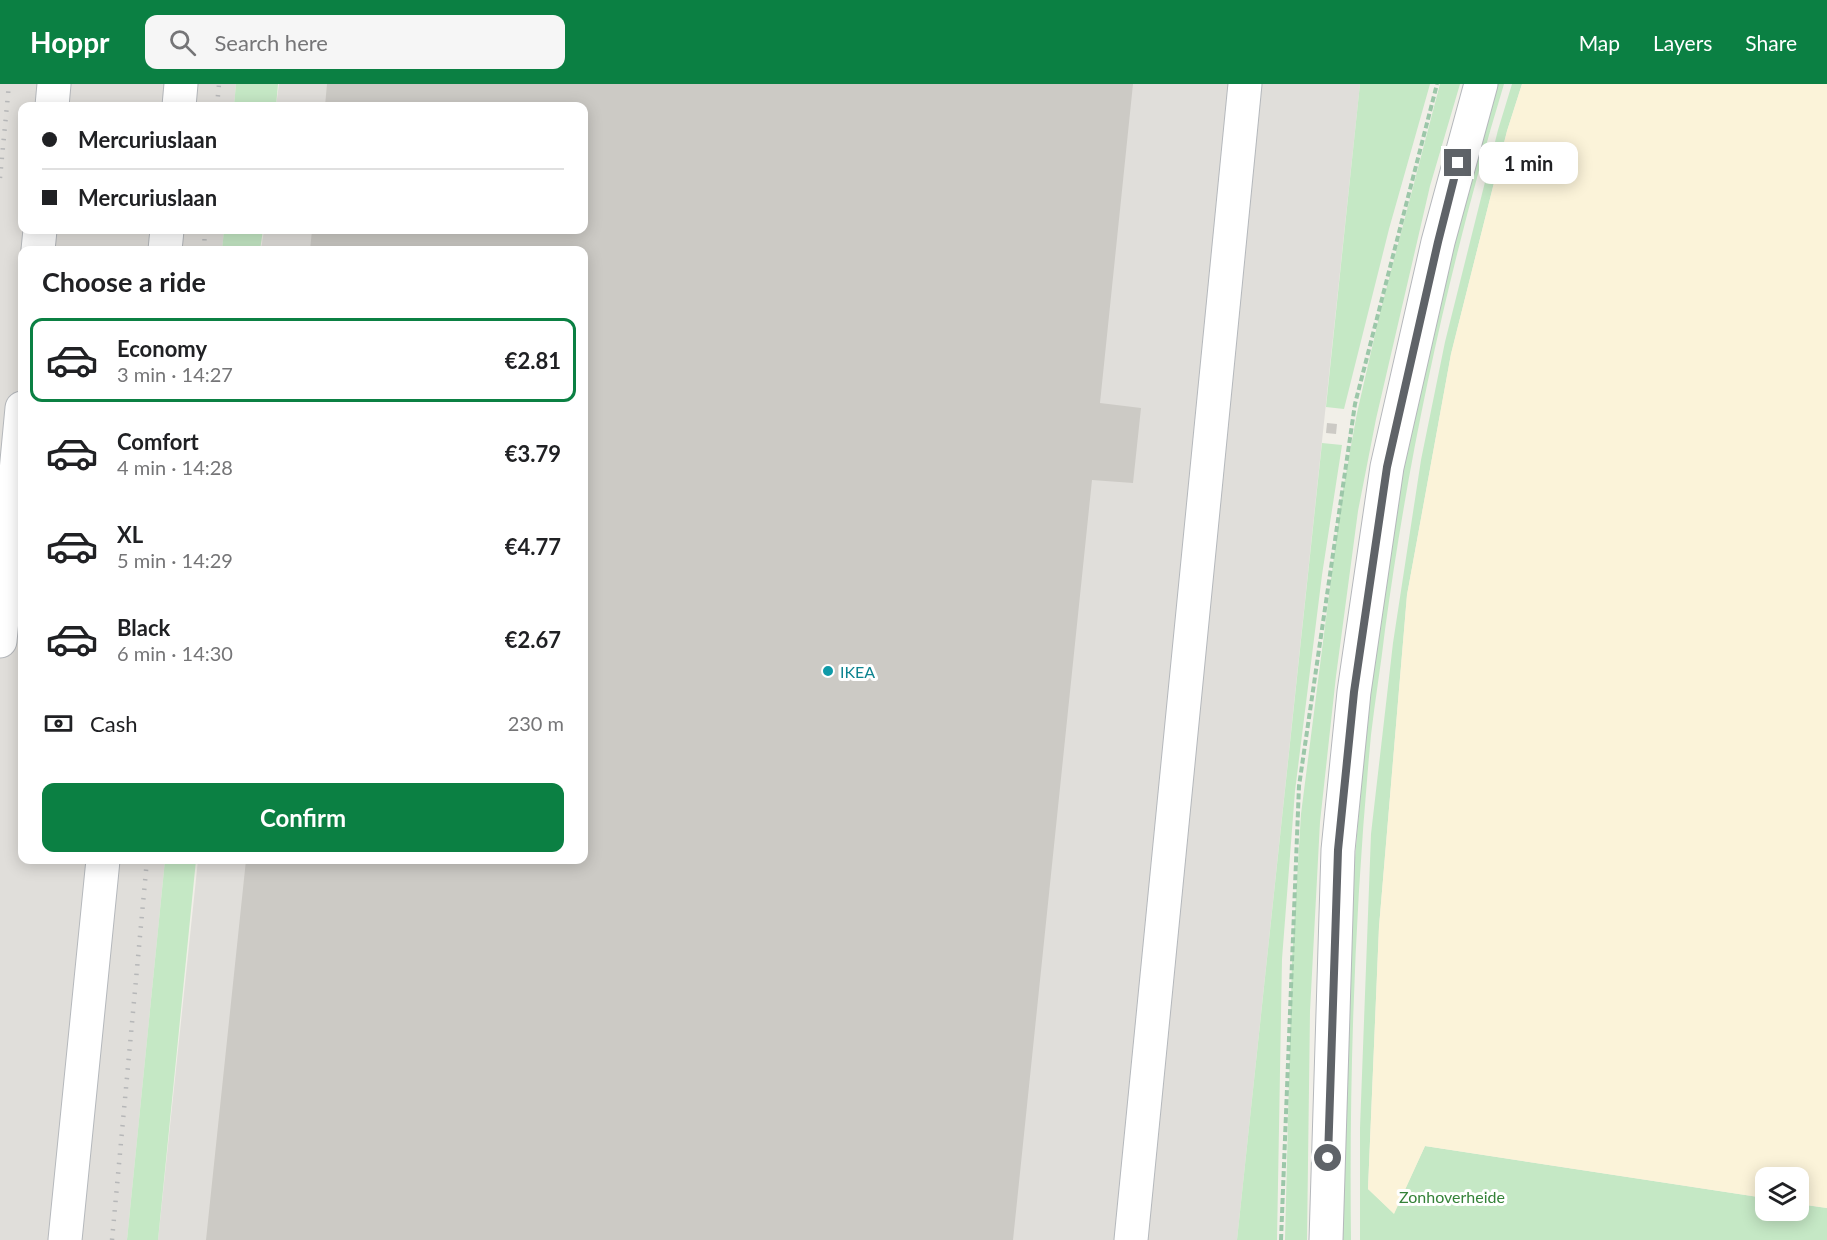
<!DOCTYPE html>
<meta charset="utf-8">
<style>
:root{--surface:#fff;--page:#f6f6f6;--text:#202124;--muted:#757577;--line:#e0e0e0;--accent:#0b8043}
body{margin:0;font-family:Lato,sans-serif;background:var(--page);color:var(--text);height:100vh;display:flex;flex-direction:column;font-size:22px;white-space:nowrap}
*{box-sizing:border-box;margin:0}
p{font-size:20px;color:var(--muted)}
.icon{flex:none;width:33px;height:33px;fill:none;stroke:currentColor;stroke-width:2;stroke-linecap:round;stroke-linejoin:round}
.map{position:relative;flex:1;overflow:hidden}
.panel{position:absolute;left:18px;top:162px;width:570px;height:618px;display:flex;flex-direction:column;background:var(--surface);border-radius:12px;box-shadow:0 3px 15px #0003}
.panel>*{flex:none}
.guide{position:absolute;left:18px;top:18px;width:570px;height:132px;border-radius:12px;box-shadow:0 3px 15px #0003;display:grid;align-content:center;height:132px;padding:0 24px;background:var(--surface)}
.buttons{position:absolute;left:1755px;top:1083px;display:grid;gap:12px}
.buttons a{display:grid;place-items:center;width:54px;height:54px;border-radius:12px;background:var(--surface);box-shadow:0 3px 15px #0003;font-size:30px}
.end{position:absolute;width:27px;height:27px;margin:-14px;border:8px solid #5f6368;background:#fff;box-shadow:0 0 0 3px #fff}
.from{border-radius:50%}
.bubble{position:absolute;height:42px;border-radius:12px;background:var(--surface);box-shadow:0 3px 15px #0003;font-size:20px;font-weight:700;line-height:42px;text-align:center}
.guide b{display:flex;align-items:center;gap:21px;height:57px;font-size:22px}
.guide b+b{border-top:2px solid var(--line)}
.guide i{width:15px;height:15px;background:var(--text)}
ul{padding:0;list-style:none}
li{display:flex;align-items:center;gap:18px;height:84px;margin:0 12px 9px;padding:0 12px;border:3px solid transparent;border-radius:12px}
li div{flex:1}
li b{display:block;font-size:22px}
li em{font-style:normal;font-weight:700}
li.selected{border-color:var(--accent)}
li>.icon{width:54px;height:54px;stroke-width:1.5}
h2{padding:0 24px;font-size:27px;line-height:72px}
.pay{display:flex;align-items:center;gap:15px;height:66px;padding:0 24px;font-size:22px}
.pay p{margin-inline-start:auto}
.cta{display:flex;gap:12px;margin-top:auto;padding:12px 24px}
.cta a{flex:1;height:69px;border-radius:12px;background:var(--accent);color:#fff;font-size:24px;font-weight:700;line-height:69px;text-align:center}
header{display:flex;align-items:center;gap:36px;box-sizing:border-box;height:84px;padding:0 30px;background:var(--accent);color:#fff}
header strong{font-size:28px}
nav{display:flex;gap:33px;margin-inline-start:auto;font-size:21px}
.search{width:420px;height:54px;background:var(--page);display:flex;align-items:center;gap:15px;box-sizing:border-box;padding:0 21px;border-radius:12px;color:var(--muted);font-size:22px}
.map>svg:first-child{display:block}
.industrial{fill:#e0deda}
.green{fill:#c5e8c5}
.sand{fill:#fbf3d9}
.building{fill:#cccac5}
.lines{fill:none;stroke-linecap:round;stroke-linejoin:round}
.minor-casing{stroke:#b5b8bc;stroke-width:35}
.path{stroke:#9cc7a9;stroke-width:4;stroke-dasharray:6 3;stroke-linecap:butt}
.minor{stroke:#fff;stroke-width:33}
.rail{stroke:#b6b7b8;stroke-width:4.5;stroke-dasharray:1.5 8;stroke-linecap:butt}
.route{stroke:#5f6368;stroke-width:8}
.culture-dot{fill:#0f9aa8;stroke:#fff;stroke-width:2}
.labels{text-anchor:middle;dominant-baseline:central;stroke-width:6;stroke-linejoin:round;paint-order:stroke}
.culture-label{font-size:16px;fill:#0d838f;stroke:#fff;text-anchor:start}
.park-label{font-size:16px;fill:#348238;stroke:#fff}
</style>
<header>
<strong>Hoppr</strong>
<div class="search"><svg class="icon" aria-label="search" viewBox="0 0 24 24"><circle cx="10" cy="10" r="6"/><path d="M15 15l6 6"/></svg>Search here</div>
<nav><a>Map</a><a>Layers</a><a>Share</a></nav>
</header>
<div class="map">
<svg width="1827" height="1156" viewBox="0 0 1827 1156">
<rect width="100%" height="100%" fill="#f1efe8"/>
<g class="industrial">
<path d="M0,0H236L234,22H22V146H224L222,166H22V776H165L127,1156H0Z"/>
<path d="M279,0H1360L1237,1156H158L198,776H584V166H261L264,146H584V22H276Z"/>
</g>
<g class="green">
<path d="M236,0H278L276,22H234Z"/>
<path d="M1360,0H1430L1389,145L1344,325L1326,323Z"/>
<path d="M1440,0H1460L1430,102L1376,335L1358,427L1336,592L1320,738L1310,927L1307,1156H1285L1292,876L1301,730L1341,417L1357,329L1379,233Z"/>
<path d="M1497,0H1504C1450,178 1410,361 1385,546C1381,581 1375,616 1371,651C1355,819 1349,987 1351,1156H1342L1347,867L1369,611L1393,440L1417,315L1471,92Z"/>
<path d="M1512,0H1522L1507,47L1451,270L1407,511L1379,843L1368,1105L1394,1129L1425,1062L1765,1114L1766,1126H1798L1799,1120L1827,1124V1156H1360V1044L1371,750L1393,559L1421,376L1445,258L1498,46Z"/>
<path d="M224,146H263L260,166H222Z"/>
<path d="M1322,359L1342,361L1322,491L1295,707L1282,875L1277,1156H1237Z"/>
<path d="M165,776H196L158,1156H127Z"/>
</g>
<path class="sand" d="M1522,0H1827V1124L1799,1120L1798,1094H1766L1765,1114L1425,1062L1394,1130L1368,1105L1379,843L1407,511L1451,270L1507,47Z"/>
<g class="building">
<path d="M327,0H1133L1100,319L1141,324L1133,399L1092,396L1013,1156H206L246,776H584V166H310L312,146H584V22H325Z"/>
<path d="M1327,339L1337,340L1336,350L1326,349Z"/>
</g>
<g class="lines">
<g class="minor-casing">
<g id="minor">
<path d="M52,22L54,0"/>
<path d="M179,22L181,0"/>
<path d="M38,166L40,146"/>
<path d="M165,166L167,146"/>
<path d="M0,557L22,324"/>
<path d="M65,1156L103,776"/>
<path d="M1131,1156L1245,0"/>
<path d="M1326,1156L1338,766L1354,608L1387,383L1438,158L1481,0"/>
</g>
</g>
<path class="path" d="M1281,1156L1299,702L1355,320L1437,0"/>
<use href="#minor" class="minor"/>
<g class="rail">
<path d="M217,22L219,0"/>
<path d="M0,94L9,0"/>
<path d="M204,166L205,146"/>
<path d="M112,1156L147,776"/>
</g>
</g>
<g class="lines">
<path class="route" d="M1328,1074L1338,766L1354,608L1387,383L1438,158L1458,79"/>
</g>
<circle class="culture-dot" cx="828" cy="587" r="6"/>
<g class="labels">
<g class="culture-label">
<text x="840" y="587">IKEA</text>
</g>
<g class="park-label">
<text x="1452" y="1112">Zonhoverheide</text>
</g>
</g>
</svg>
<div class="buttons">
<a><svg class="icon" aria-label="layers" viewBox="0 0 24 24"><path d="M12 4l9 5-9 5-9-5zM3 14l9 5 9-5"/></svg></a>
</div>
<i class="end from" style="left:1328px;top:1074px"></i>
<i class="end" style="left:1458px;top:79px"></i>
<div class="bubble" style="left:1479px;top:58px;width:99px">1 min</div>
<div class="guide">
<b><i class="from"></i>Mercuriuslaan</b>
<b><i></i>Mercuriuslaan</b>
</div>
<section class="panel">
<h2>Choose a ride</h2>
<ul>
<li class="selected"><svg class="icon" aria-label="car" viewBox="0 0 24 24"><path d="M5 17H2v-5l4-1 3-4h7l3 4 3 1v5h-3M9 17h6M6 11h13"/><circle cx="7" cy="17" r="2"/><circle cx="17" cy="17" r="2"/></svg><div><b>Economy</b><p>3 min · 14:27</p></div><em>€2.81</em></li>
<li><svg class="icon" aria-label="car" viewBox="0 0 24 24"><path d="M5 17H2v-5l4-1 3-4h7l3 4 3 1v5h-3M9 17h6M6 11h13"/><circle cx="7" cy="17" r="2"/><circle cx="17" cy="17" r="2"/></svg><div><b>Comfort</b><p>4 min · 14:28</p></div><em>€3.79</em></li>
<li><svg class="icon" aria-label="car" viewBox="0 0 24 24"><path d="M5 17H2v-5l4-1 3-4h7l3 4 3 1v5h-3M9 17h6M6 11h13"/><circle cx="7" cy="17" r="2"/><circle cx="17" cy="17" r="2"/></svg><div><b>XL</b><p>5 min · 14:29</p></div><em>€4.77</em></li>
<li><svg class="icon" aria-label="car" viewBox="0 0 24 24"><path d="M5 17H2v-5l4-1 3-4h7l3 4 3 1v5h-3M9 17h6M6 11h13"/><circle cx="7" cy="17" r="2"/><circle cx="17" cy="17" r="2"/></svg><div><b>Black</b><p>6 min · 14:30</p></div><em>€2.67</em></li>
</ul>
<div class="pay"><svg class="icon" aria-label="cash" viewBox="0 0 24 24"><path d="M3 7h18v10H3z"/><circle cx="12" cy="12" r="2"/></svg>Cash<p>230 m</p></div>
<div class="cta"><a>Confirm</a></div>
</section>
</div>
